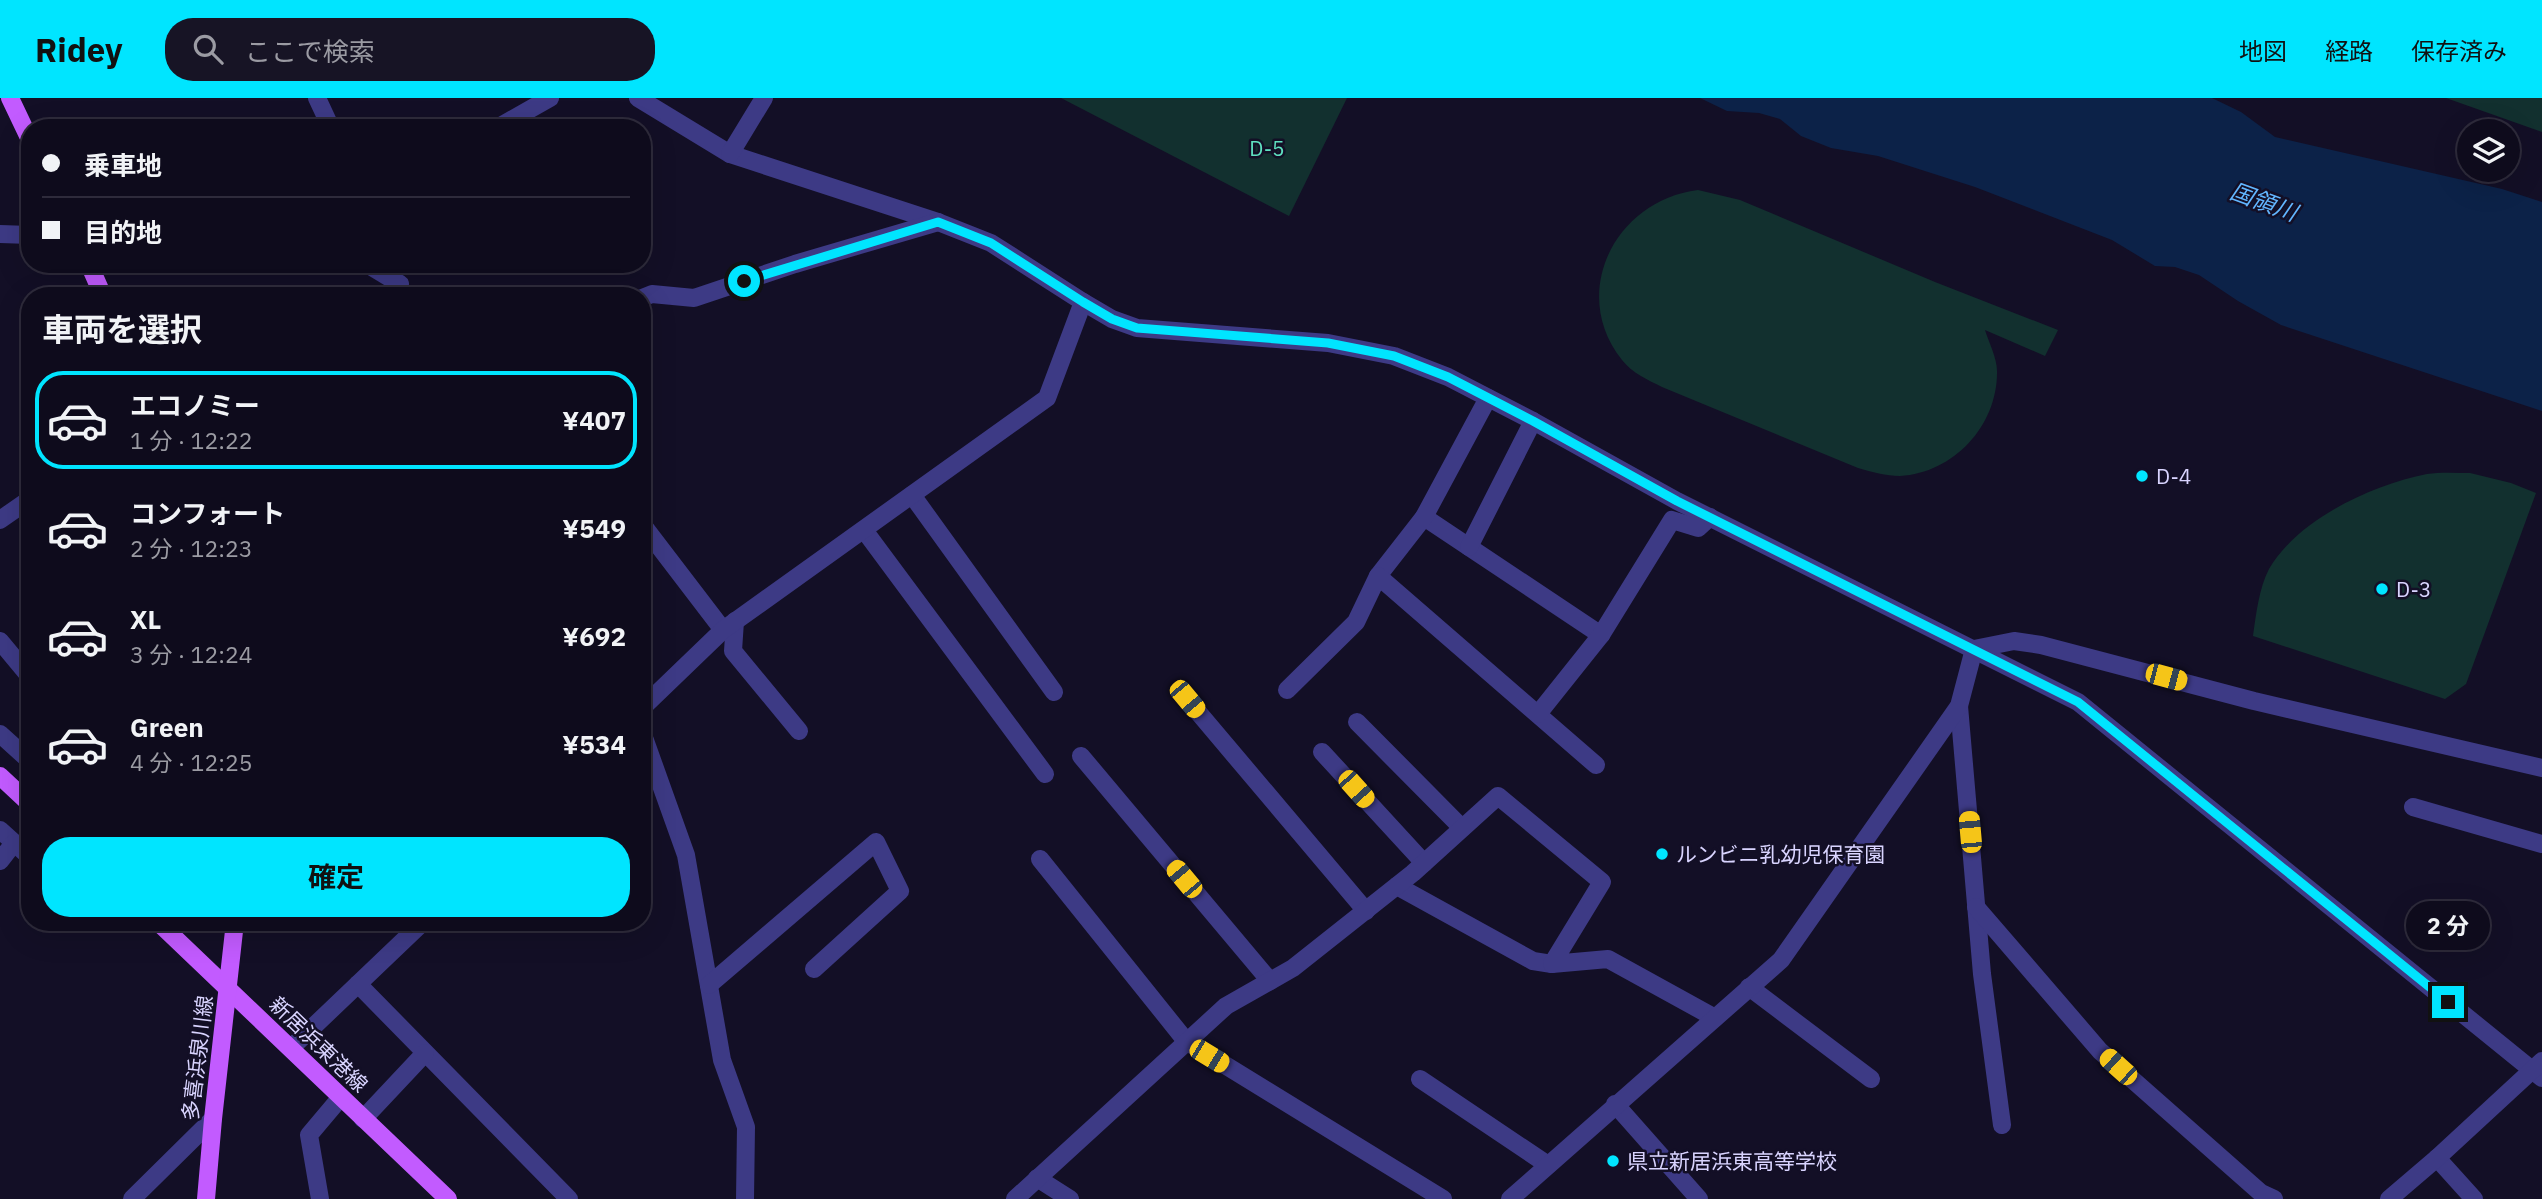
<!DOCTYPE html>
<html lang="ja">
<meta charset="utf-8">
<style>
:root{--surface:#0e0b1c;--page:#171425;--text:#f1f3f6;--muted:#9b9ba3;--line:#2e2b3b;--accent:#00e5ff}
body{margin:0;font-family:"IBM Plex Sans","Noto Sans JP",sans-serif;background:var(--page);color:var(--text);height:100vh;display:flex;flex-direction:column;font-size:26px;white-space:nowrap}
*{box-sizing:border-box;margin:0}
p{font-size:23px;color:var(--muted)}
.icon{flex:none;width:38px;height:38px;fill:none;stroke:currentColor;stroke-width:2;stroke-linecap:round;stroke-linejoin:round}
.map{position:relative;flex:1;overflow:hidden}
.panel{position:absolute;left:21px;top:189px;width:630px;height:644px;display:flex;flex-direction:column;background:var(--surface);border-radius:28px;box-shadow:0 7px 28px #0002,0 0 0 2px var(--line)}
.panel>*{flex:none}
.banner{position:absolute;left:21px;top:21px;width:630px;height:154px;border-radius:28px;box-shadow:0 7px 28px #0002,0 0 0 2px var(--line);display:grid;align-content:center;height:154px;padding:0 21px;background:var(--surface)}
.controls{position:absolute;left:2457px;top:21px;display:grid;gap:14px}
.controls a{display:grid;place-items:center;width:63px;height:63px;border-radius:50%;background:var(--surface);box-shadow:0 7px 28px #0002,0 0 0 2px var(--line);font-size:35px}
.end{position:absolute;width:32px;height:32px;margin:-16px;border:9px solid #00e5ff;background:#111;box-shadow:0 0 0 4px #111}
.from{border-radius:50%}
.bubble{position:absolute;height:49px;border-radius:24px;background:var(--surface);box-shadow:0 7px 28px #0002,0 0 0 2px var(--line);font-size:23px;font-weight:700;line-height:49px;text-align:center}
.car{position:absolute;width:21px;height:42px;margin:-21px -10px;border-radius:9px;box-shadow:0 0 5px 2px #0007;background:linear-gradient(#f5c518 24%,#345 0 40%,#f5c518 0 76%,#345 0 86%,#f5c518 0)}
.banner b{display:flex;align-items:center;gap:24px;height:66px;font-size:26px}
.banner b+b{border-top:2px solid var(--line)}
.banner i{width:18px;height:18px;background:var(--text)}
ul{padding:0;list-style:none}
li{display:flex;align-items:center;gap:21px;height:98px;margin:0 14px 10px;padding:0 7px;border:4px solid transparent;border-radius:28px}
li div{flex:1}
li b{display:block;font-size:26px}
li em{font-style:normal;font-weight:700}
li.current{border-color:var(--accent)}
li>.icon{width:63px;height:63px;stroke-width:1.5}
h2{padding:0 21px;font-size:32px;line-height:84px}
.primary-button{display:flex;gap:14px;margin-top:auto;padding:14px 21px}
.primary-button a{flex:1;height:80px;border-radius:28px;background:var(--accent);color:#111;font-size:28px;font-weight:700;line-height:80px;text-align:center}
header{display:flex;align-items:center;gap:42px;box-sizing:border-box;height:98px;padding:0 35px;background:var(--accent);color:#111}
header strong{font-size:33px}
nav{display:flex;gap:38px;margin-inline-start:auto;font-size:24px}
.search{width:490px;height:63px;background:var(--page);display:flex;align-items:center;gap:18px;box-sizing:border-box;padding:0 24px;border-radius:28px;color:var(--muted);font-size:26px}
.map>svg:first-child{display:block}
.green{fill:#12302f}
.water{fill:#0c2248}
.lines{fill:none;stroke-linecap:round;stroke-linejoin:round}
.minor{stroke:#3d3a85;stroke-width:18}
.major{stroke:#c25bff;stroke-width:18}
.route{stroke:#00e5ff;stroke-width:9}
.poi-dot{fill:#00e5ff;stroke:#130f26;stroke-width:2.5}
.labels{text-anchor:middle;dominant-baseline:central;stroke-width:5;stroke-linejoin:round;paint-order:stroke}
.park-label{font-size:21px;fill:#5fe0c0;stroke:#130f26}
.poi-label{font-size:21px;fill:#d9d4ff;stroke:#130f26;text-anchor:start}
.street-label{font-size:21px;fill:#d9d4ff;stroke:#130f26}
.water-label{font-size:23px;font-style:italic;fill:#62b6ff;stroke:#130f26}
</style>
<header>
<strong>Ridey</strong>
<div class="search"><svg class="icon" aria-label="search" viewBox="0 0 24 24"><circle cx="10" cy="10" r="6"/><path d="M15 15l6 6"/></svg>ここで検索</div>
<nav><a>地図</a><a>経路</a><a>保存済み</a></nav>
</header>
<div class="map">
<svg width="2542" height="1101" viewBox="0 0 2542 1101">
<rect width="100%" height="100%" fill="#130f26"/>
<g class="green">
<path d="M1061,0H1347L1289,118Z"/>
<path d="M2446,0H2542V34Z"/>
<path d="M1698,92L1740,102L1935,184L2058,232L2045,258L1985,232C1989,245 1997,260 1997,273C1998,327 1954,375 1900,378C1886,378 1872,374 1858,370L1662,289C1648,282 1632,275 1622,262C1568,194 1616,102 1698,92Z"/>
<path d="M2470,375L2511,385L2536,395L2466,586L2445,601L2253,538C2256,517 2259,490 2269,471C2298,421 2372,387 2427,376C2440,374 2456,375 2470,375Z"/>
</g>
<path class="water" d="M1700,0H2212L2241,14L2275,39L2502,91L2542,104V313L2281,227L2238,203L2199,177L2175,169L2155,168L2112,142L1975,89L1878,58L1831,50L1801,38L1780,21L1759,15L1727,13Z"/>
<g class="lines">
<g class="minor">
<path d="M317,0L331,30"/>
<path d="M638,0L730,56L938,124L991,145L1083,204L1112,221L1137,230L1328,245L1394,258L1448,279L1533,323L1677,403L2078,604L2542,980"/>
<path d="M497,30L550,0"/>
<path d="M730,56L764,0"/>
<path d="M0,136L30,137"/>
<path d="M367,166L400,186"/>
<path d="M642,200L652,196L694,200L795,166L938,124"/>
<path d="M912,397L1054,594"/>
<path d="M1424,419L1601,537"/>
<path d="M0,422L30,401"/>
<path d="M642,426L723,532"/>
<path d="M864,432L1045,676"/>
<path d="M1469,449L1533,323"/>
<path d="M1378,478L1424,419L1488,300"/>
<path d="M735,523L733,553L799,633"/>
<path d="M0,543L30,579"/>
<path d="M1287,592L1356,524L1378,478L1596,667"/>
<path d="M1187,601L1366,813"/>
<path d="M1959,608L1982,876L2002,1027"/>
<path d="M642,610L723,532L1047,300L1083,204"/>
<path d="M1538,616L1601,537L1672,422L1698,430L1710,419"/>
<path d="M1357,624L1462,730"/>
<path d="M642,634L686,757L722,962L746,1029L745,1101"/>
<path d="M0,636L30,663"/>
<path d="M1322,654L1424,765"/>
<path d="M1081,658L1270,883"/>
<path d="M2413,709L2542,746"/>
<path d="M0,732L30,759"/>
<path d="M1040,761L1186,943L1443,1101"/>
<path d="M0,763L14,745"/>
<path d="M1397,788L1533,863L1552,866"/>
<path d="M1976,809L2100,953L2261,1095L2274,1101"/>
<path d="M103,824H104"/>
<path d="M358,886L569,1101"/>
<path d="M709,887L876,744L900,793L814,871"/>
<path d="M1749,889L1871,981"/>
<path d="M291,950L423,824"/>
<path d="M1420,981L1548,1067"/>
<path d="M1615,1006L1699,1101"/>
<path d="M363,1021L425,955"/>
<path d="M2437,1060L2474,1101"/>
<path d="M1037,1080L1070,1101"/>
<path d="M132,1101L213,1021"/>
<path d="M320,1101L309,1037L341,999"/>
<path d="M1015,1101L1226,908L1293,870L1413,775L1498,698L1602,784L1552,866L1608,861L1715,920"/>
<path d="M1510,1101L1781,862L1959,608L1974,551L2014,543L2041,547L2254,603L2542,670"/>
<path d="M2389,1101L2437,1060L2542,963"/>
</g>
<g class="major">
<path d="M10,0L30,42"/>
<path d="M89,166L103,198"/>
<path d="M0,678L30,706"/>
<path d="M158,824L448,1101"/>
<path d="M206,1101L213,1021L235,824"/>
</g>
</g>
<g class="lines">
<path class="route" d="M744,183L938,124L991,145L1083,204L1112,221L1137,230L1328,245L1394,258L1448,279L1533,323L1677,403L2078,604L2448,904"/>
</g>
<g class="poi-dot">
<circle cx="2142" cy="378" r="7"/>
<circle cx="2382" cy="491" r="7"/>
<circle cx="1662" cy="756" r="7"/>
<circle cx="1613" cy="1063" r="7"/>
</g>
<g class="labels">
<g class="park-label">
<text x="1267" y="50">D-5</text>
</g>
<g class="poi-label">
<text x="2156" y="378">D-4</text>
<text x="2396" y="491">D-3</text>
<text x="1676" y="756">ルンビニ乳幼児保育園</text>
<text x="1627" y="1063">県立新居浜東高等学校</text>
</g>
<g class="street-label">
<text transform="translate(319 946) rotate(44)">新居浜東港線</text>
<text transform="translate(197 960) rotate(-83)">多喜浜泉川線</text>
</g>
<g class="water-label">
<text transform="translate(2264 103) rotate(20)">国領川</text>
</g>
</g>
</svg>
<div class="controls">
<a><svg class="icon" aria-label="layers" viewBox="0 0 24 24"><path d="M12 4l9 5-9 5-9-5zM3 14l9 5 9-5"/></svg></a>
</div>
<i class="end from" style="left:744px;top:183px"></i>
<i class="end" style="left:2448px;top:904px"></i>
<div class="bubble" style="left:2406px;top:803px;width:84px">2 分</div>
<i class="car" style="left:2166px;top:579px;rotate:105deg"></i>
<i class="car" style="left:1187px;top:601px;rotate:140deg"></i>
<i class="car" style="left:1356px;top:691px;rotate:138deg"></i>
<i class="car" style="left:1970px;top:734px;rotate:355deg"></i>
<i class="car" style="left:1184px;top:781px;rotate:320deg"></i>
<i class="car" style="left:1209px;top:958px;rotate:121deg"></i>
<i class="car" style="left:2118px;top:969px;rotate:312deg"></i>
<div class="banner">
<b><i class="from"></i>乗車地</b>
<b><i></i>目的地</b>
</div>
<section class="panel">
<h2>車両を選択</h2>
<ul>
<li class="current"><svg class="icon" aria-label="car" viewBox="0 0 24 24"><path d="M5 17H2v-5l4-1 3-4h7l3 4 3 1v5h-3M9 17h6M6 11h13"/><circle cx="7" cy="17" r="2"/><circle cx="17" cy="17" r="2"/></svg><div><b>エコノミー</b><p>1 分 · 12:22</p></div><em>¥407</em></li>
<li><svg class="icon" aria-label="car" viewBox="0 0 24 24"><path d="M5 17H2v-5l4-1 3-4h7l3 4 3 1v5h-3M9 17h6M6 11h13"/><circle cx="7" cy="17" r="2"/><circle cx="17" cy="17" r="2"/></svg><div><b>コンフォート</b><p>2 分 · 12:23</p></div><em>¥549</em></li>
<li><svg class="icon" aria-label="car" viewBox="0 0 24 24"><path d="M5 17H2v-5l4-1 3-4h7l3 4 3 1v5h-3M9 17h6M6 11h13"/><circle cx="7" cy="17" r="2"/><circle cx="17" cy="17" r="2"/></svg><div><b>XL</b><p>3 分 · 12:24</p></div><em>¥692</em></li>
<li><svg class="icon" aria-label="car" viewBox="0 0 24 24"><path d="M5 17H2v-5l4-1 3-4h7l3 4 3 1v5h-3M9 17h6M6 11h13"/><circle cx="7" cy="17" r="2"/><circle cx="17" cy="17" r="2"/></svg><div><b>Green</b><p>4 分 · 12:25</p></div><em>¥534</em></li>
</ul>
<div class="primary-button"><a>確定</a></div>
</section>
</div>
